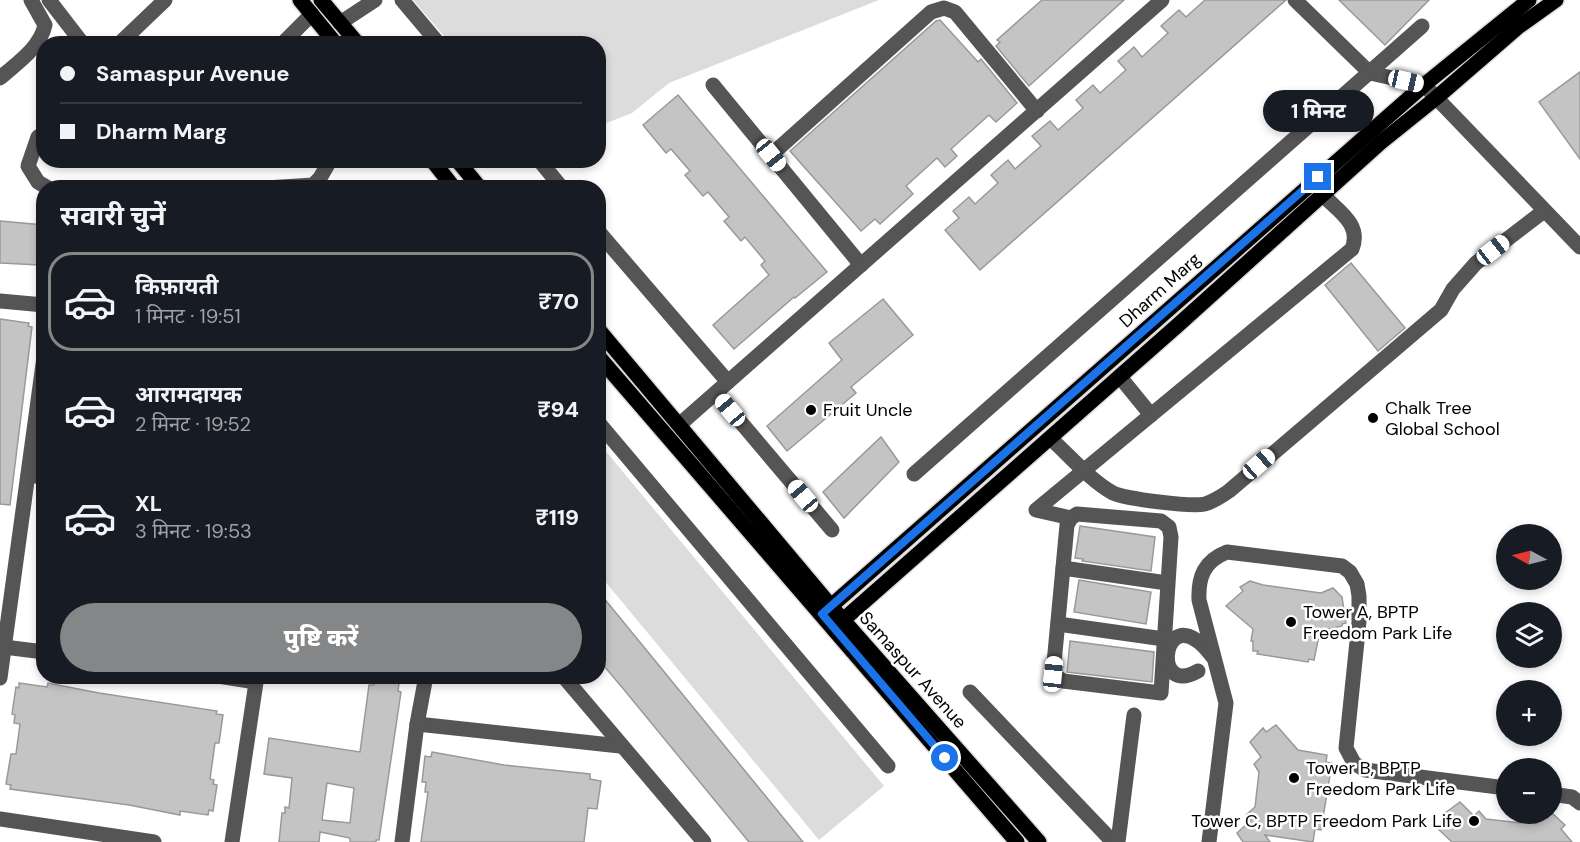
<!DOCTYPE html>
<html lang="hi">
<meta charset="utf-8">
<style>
:root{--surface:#171b24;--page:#242831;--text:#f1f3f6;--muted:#9ea1a6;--line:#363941;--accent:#858687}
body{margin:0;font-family:"DM Sans","Noto Sans Devanagari",sans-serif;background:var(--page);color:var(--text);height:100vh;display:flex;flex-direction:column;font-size:22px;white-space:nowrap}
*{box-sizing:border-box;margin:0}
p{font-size:20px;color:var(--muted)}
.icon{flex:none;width:33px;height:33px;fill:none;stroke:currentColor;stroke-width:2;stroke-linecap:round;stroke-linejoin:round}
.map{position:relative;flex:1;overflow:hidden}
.side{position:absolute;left:36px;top:180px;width:570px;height:504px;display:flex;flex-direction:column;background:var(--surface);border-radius:24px;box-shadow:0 3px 9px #0003}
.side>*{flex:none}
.hud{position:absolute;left:36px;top:36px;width:570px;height:132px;border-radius:24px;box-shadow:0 3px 9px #0003;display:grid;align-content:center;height:132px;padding:0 24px;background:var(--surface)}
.needle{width:39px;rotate:277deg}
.tools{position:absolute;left:1496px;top:524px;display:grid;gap:12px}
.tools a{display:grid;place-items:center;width:66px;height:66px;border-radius:50%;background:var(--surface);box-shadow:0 3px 9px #0003;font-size:30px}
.end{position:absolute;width:27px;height:27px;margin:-14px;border:8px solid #1a73e8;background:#fff;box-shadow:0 0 0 3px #fff}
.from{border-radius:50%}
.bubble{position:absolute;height:42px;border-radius:21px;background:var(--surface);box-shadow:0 3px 9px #0003;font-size:20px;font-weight:800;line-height:42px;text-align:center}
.car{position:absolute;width:18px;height:36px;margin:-18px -9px;border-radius:8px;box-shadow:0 0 4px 2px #0007;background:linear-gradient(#fff 24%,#345 0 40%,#fff 0 76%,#345 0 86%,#fff 0)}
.hud b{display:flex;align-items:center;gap:21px;height:57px;font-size:22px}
.hud b+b{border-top:2px solid var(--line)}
.hud i{width:15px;height:15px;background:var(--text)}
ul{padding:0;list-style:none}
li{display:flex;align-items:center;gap:18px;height:99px;margin:0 12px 9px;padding:0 12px;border:3px solid transparent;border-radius:24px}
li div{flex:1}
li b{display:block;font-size:22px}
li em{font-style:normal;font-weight:800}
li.on{border-color:var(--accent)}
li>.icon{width:54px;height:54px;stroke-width:1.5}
h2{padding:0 24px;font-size:27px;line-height:72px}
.button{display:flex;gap:12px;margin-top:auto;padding:12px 24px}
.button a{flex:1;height:69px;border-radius:36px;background:var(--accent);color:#fff;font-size:24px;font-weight:800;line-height:69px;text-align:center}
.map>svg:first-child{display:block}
.green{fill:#dcdcdc}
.building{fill:#c4c4c4;stroke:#999;stroke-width:1.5;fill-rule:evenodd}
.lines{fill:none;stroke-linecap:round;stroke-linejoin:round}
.major-casing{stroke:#dbdbdb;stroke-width:18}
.minor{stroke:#555;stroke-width:15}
.major{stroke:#000;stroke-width:15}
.route{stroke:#1a73e8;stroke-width:8}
.poi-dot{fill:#000;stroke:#fff;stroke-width:2}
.labels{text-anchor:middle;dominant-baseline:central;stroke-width:5;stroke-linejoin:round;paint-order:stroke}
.street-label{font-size:18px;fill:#000;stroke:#fff}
.poi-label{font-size:18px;fill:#000;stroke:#fff;text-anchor:start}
</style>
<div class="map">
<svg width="1580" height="842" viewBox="0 0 1580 842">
<rect width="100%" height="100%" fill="#fff"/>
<g class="green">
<path d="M413,0H879L669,83L632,113L599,126L598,44L450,43Z"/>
<path d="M599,443L884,786L819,840L599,574Z"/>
</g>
<g class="building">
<path d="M1042,0H1124L1029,86L996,46L1000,42L997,40Z"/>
<path d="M1205,0H1286L980,270L945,230L959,218L953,211L969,197L975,204L998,183L991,175L1008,160L1015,169L1041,146L1032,136L1050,121L1058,130L1083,108L1076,100L1093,85L1100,93L1126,70L1118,61L1134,47L1142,57L1168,33L1161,26L1179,10L1186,17Z"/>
<path d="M1339,0H1429L1385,45Z"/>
<path d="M940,20L978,62L981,59L1017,103L996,122L989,115L951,149L957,156L945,167L937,158L906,186L913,194L880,224L875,219L861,231L790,151L936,21Z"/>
<path d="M1580,72V159L1539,102Z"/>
<path d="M678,95L827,272L795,298L794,297L734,349L713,325L769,275L761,265L765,261L745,237L741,241L724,221L729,217L708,192L703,196L685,175L690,171L671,149L666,153L643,125Z"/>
<path d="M0,221L44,225V262H40V265L0,263Z"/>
<path d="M1351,263L1405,328L1378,351L1325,285Z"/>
<path d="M883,299L913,335L851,387L856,393L787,451L767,426L842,360L829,343Z"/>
<path d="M0,319L29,323L28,326L32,327L10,505L0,504Z"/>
<path d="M881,437L899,462L844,518L823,492Z"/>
<path d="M1080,526L1155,537L1151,571L1082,561L1083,559L1075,558Z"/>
<path d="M1079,580L1151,592L1146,624L1074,612Z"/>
<path d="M1250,581L1263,585L1321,593L1333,588L1342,597L1346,623L1342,624V626L1320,631L1314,660L1309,659L1308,662L1257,654L1258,651H1253V641H1251L1253,629L1226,606L1243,591L1240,587Z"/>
<path d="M598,591L679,690L803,842H749L621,686L598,659Z"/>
<path d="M1070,641L1154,652L1152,682L1067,672Z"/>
<path d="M375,676H400L398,691L401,692L379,840H376V842H350V838L320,832L319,842H279L282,813H285V807L289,808L292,778L264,774L269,738L360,752L369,685H374ZM327,783L354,788L350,823L322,820Z"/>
<path d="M19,683L47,687L48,683L99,693L217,711L216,714L223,715L219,743H215L210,779L214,780L213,784L217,785L213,811L209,810L208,815L180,811V815L129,805L10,789L11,785L6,784L11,754H16L20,724L14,723L15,715L12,714L16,687L19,688Z"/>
<path d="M1276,725L1298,750L1327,755L1326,762L1332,763L1321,830L1315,829L1313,842L1265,835L1270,842H1243L1237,833L1251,820L1246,815L1255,807L1259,772L1254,764L1261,757L1250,742L1263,728L1266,732Z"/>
<path d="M432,752L504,765L590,774V779L601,781L597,809L588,808L584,842H421L428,792H425L426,782H422L425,756L431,757Z"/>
<path d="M1460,802L1474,816L1479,811L1486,819L1521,823L1529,817L1536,824L1551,812L1565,825L1561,829L1572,842H1452L1437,828L1448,816L1445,813Z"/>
</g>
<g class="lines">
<g class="major-casing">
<g id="major">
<path d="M300,0L336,44"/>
<path d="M321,0L358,44"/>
<path d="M432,160L454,188"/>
<path d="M457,160L480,188"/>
<path d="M598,329L836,612L1039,842"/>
<path d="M598,356L1017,842"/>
<path d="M822,614L1424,85L1529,0"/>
<path d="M834,628L1178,325L1380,143L1436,98L1518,27L1556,0"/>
</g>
</g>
<g class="minor">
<path d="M49,0L83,44"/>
<path d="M402,0L439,44"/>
<path d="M1295,0L1370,73L1424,85L1580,247"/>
<path d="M340,23L375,0"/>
<path d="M119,44L165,0"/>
<path d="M282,44L312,14"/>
<path d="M0,78C17,63 40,48 45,25L31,0"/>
<path d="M713,85L861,265"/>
<path d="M44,133L38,137L28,166L38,182L48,188"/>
<path d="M771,155L931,12L944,8L955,12L1037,111"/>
<path d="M539,160L562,188"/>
<path d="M266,188L313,185L320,178L327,166L322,160"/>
<path d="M598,231L728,382"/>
<path d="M0,301L44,305"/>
<path d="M1120,377L1151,415"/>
<path d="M716,393L832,530"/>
<path d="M598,422L888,766"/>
<path d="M679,425L1162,0"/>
<path d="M1050,438C1070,456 1090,480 1113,493C1126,499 1191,507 1205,504C1214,501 1222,496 1229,491L1441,310L1453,289L1476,263L1544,211"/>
<path d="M914,474L1422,26"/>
<path d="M28,475L44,477"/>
<path d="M1077,514L1161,521L1169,527L1171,537L1161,693L1063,681L1053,674L1067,525L1071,518Z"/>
<path d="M1071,518L1036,510L1352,249C1362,224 1338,211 1323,195"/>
<path d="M1063,568L1167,583"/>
<path d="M1058,624L1164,639"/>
<path d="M4,647L44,652"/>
<path d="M1198,671C1154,696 1161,616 1196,640C1203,644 1208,651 1213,657"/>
<path d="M218,676L256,682"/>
<path d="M563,676L704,842"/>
<path d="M0,678L44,357"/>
<path d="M970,692L1113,842"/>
<path d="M417,724L620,746"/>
<path d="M1551,794L1572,797L1580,803"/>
<path d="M0,819L154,842"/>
<path d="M232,842L257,676"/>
<path d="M402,842L417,724L426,676"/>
<path d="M1118,842L1134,715"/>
<path d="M1209,842L1226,703L1199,600C1198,577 1204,561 1227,552L1342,566L1350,572L1357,584L1359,596V622L1346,748L1354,763L1365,770L1506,788"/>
</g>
<use href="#major" class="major"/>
</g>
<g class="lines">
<path class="route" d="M945,758L822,614L1318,177"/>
</g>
<g class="poi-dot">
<circle cx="811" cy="410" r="6"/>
<circle cx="1373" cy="418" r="6"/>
<circle cx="1291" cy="622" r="6"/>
<circle cx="1294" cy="778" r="6"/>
<circle cx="1474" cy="821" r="6"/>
</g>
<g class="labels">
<g class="street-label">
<text transform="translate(1160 290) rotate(-42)">Dharm Marg</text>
<text transform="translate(913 670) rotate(48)">Samaspur Avenue</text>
</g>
<g class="poi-label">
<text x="1385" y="408">Chalk Tree<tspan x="1385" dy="21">Global School</tspan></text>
<text x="823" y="410">Fruit Uncle</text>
<text x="1303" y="612">Tower A, BPTP<tspan x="1303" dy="21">Freedom Park Life</tspan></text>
<text x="1306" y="768">Tower B, BPTP<tspan x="1306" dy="21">Freedom Park Life</tspan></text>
<text x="1462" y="821" text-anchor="end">Tower C, BPTP Freedom Park Life</text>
</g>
</g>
</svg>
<div class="tools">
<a><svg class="needle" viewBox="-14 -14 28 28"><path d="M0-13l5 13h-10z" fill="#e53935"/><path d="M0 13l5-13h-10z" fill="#9ea1a6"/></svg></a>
<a><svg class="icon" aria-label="layers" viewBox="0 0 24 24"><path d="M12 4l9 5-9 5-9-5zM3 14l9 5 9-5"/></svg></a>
<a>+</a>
<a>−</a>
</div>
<i class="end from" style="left:945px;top:758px"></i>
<i class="end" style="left:1318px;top:177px"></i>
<div class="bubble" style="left:1263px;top:90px;width:111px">1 मिनट</div>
<i class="car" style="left:1406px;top:81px;rotate:103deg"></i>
<i class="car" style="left:771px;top:155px;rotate:141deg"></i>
<i class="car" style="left:1493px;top:250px;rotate:52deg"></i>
<i class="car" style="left:730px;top:410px;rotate:320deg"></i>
<i class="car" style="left:1259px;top:464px;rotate:49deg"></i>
<i class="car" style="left:803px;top:496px;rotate:320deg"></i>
<i class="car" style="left:1053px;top:674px;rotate:6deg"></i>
<div class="hud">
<b><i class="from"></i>Samaspur Avenue</b>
<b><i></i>Dharm Marg</b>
</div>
<section class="side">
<h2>सवारी चुनें</h2>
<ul>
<li class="on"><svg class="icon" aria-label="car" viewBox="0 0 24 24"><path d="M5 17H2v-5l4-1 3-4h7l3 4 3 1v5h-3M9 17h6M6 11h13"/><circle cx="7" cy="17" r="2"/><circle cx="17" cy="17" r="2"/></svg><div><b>किफ़ायती</b><p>1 मिनट · 19:51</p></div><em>₹70</em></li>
<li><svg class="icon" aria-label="car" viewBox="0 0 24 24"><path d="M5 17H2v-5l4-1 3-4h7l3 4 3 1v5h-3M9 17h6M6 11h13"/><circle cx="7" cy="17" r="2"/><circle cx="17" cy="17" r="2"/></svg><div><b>आरामदायक</b><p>2 मिनट · 19:52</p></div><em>₹94</em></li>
<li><svg class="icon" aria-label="car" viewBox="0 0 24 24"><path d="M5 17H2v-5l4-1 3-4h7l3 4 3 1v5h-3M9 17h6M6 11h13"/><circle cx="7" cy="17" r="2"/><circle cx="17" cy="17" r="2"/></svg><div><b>XL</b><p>3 मिनट · 19:53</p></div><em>₹119</em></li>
</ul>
<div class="button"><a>पुष्टि करें</a></div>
</section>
</div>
